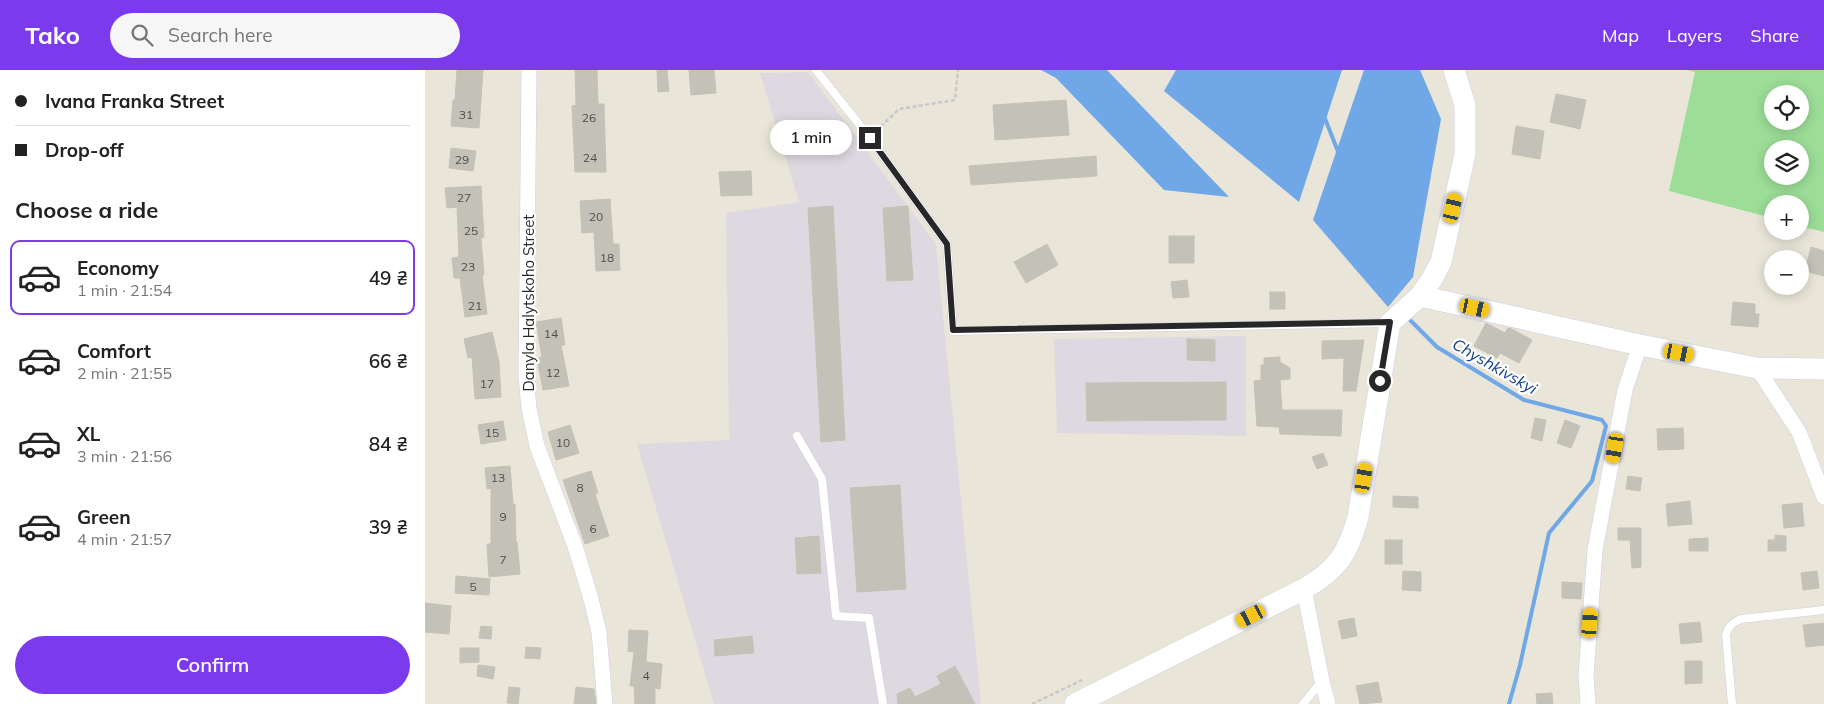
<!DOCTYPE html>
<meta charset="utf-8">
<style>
:root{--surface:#fff;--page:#f6f6f6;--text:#222;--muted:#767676;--line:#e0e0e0;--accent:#7c3aed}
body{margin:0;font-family:Mulish,sans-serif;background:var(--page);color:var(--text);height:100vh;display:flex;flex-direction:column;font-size:19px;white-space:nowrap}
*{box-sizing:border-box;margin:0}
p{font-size:16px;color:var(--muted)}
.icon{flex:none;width:28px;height:28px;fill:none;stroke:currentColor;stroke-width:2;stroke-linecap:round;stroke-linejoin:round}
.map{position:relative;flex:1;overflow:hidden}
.side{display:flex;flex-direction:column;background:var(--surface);width:425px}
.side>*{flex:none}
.banner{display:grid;align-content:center;height:110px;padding:0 15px;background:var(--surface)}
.tools{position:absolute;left:1339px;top:15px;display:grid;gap:10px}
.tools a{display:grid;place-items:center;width:45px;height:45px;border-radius:50%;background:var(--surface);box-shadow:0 2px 12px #0003;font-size:25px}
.end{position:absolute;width:22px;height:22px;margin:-11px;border:6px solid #272727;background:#fff;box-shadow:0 0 0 2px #fff}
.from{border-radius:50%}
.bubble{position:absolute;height:35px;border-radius:18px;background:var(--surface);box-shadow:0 2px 12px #0003;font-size:16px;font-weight:600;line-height:35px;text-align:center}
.car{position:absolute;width:15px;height:30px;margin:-15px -8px;border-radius:6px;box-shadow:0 0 4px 1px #0007;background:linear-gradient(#f5c518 24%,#345 0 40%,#f5c518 0 76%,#345 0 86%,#f5c518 0)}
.banner b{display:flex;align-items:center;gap:18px;height:48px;font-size:19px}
.banner b+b{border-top:1px solid var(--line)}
.banner i{width:12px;height:12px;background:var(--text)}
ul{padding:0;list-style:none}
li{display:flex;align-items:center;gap:15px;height:75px;margin:0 10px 8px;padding:0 5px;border:2px solid transparent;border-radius:10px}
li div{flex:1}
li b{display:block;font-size:19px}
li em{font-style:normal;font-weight:600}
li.current{border-color:var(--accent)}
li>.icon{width:45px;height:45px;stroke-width:1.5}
h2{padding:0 15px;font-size:22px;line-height:60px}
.primary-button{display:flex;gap:10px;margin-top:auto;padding:10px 15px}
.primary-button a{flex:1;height:58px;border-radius:30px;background:var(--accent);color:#fff;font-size:20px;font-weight:600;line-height:58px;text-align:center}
header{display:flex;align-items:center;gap:30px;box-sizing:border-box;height:70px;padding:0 25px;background:var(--accent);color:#fff}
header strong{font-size:24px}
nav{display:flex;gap:28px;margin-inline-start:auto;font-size:18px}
.search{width:350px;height:45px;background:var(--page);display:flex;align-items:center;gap:12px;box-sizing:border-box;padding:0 18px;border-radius:28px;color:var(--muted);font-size:19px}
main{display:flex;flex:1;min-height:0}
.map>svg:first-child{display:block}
.industrial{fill:#ded9e1}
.green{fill:#9cdd97;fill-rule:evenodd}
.water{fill:#70a7e7}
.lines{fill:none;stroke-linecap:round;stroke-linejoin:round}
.stream{stroke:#70a7e7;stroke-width:4}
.building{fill:#c4c2b8;stroke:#c4c2b3}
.lane-casing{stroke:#cfcedf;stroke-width:9}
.street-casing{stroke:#cfcedf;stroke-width:16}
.secondary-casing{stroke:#cfcedf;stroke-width:22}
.path{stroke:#c7c7c7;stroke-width:2.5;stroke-dasharray:4 2.5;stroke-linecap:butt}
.lane{stroke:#fff;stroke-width:8}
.street{stroke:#fff;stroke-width:15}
.secondary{stroke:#fff;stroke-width:21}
.route{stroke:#272727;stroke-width:6}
.labels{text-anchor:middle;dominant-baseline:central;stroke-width:4.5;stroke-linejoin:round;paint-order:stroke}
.number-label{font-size:12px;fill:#4e4e4b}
.street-label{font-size:15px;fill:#272727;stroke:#fff}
.water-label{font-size:16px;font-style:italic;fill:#14438d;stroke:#fff}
</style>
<header>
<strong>Tako</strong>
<div class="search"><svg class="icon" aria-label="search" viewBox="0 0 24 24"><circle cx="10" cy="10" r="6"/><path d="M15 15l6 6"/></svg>Search here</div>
<nav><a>Map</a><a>Layers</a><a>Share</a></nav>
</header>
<main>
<section class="side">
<div class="banner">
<b><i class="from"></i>Ivana Franka Street</b>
<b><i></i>Drop-off</b>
</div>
<h2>Choose a ride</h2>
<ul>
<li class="current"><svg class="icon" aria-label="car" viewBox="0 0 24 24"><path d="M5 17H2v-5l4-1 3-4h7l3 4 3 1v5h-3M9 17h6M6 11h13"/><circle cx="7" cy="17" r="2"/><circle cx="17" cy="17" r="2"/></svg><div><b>Economy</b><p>1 min · 21:54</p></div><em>49 ₴</em></li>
<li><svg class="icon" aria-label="car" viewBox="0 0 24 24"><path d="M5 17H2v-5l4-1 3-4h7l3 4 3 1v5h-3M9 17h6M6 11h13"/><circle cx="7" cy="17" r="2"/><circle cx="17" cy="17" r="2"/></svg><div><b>Comfort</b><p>2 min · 21:55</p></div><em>66 ₴</em></li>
<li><svg class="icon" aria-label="car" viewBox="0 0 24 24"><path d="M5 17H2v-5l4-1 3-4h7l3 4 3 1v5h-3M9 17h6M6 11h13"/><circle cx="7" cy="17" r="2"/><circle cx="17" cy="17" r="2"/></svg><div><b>XL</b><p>3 min · 21:56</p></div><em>84 ₴</em></li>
<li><svg class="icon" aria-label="car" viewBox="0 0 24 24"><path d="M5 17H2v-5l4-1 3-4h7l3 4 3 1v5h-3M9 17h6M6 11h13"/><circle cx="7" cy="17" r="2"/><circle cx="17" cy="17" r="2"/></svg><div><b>Green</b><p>4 min · 21:57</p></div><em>39 ₴</em></li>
</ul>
<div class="primary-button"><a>Confirm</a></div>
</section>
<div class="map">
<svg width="1399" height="634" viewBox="0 0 1399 634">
<rect width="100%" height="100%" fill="#e9e6d9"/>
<g class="industrial">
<path d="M383,2L511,174L556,634H289L212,374L304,370L301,143L374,132L335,3Z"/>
<path d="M821,266V366L632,363L629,269Z"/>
</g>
<path class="green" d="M1262,0H1399V162L1375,156V134H1348L1347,148L1244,121L1270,2ZM1348,24H1375V51H1348ZM1348,79H1375V106H1348Z"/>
<g class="water">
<path d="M616,0H682L804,127L739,120L631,8Z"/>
<path d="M751,0H917L874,132L739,21Z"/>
<path d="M939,0H995L1016,49L988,207L963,237L888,150Z"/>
</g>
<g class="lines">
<g class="stream">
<path d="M899,46L914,84"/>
<path d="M982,247L1012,277L1099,330L1177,350L1181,356L1167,411L1124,463L1095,595L1084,634"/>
</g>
</g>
<g class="building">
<path d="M32,0H58L54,58L26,56L28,30H30Z"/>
<path d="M150,0H172L173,34H179L181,102H150L147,36L151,35Z"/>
<path d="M232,0H242L244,21L233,22Z"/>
<path d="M264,0H289L291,23L266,25Z"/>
<path d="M1131,24L1161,30L1155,59L1125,52Z"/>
<path d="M641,30L644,65L570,70L568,35Z"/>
<path d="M1091,56L1119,61L1115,89L1087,84Z"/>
<path d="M26,78L51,81L48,101L24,98Z"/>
<path d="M671,86L672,106L546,115L544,96Z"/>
<path d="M326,101L327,125L296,126L294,102Z"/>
<path d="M56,116L59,167L56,168L59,205H57L62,244L40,247L35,208H29L27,188L34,187L32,137L22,138L20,118Z"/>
<path d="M185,129L188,174H194L195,200L171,201L169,162L157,163L155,131Z"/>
<path d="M408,136L420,370L396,372L383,138Z"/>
<path d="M483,136L488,210L462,211L458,138Z"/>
<rect x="744" y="166" width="25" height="27"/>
<path d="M622,174L633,195L601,213L589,192Z"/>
<path d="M1386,177L1399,181V206L1380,201Z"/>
<path d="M762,210L764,227L748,228L746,212Z"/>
<rect x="845" y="222" width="15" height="17"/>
<path d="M1308,232L1330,234V244H1334L1333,257L1306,255Z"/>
<path d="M136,248L140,275H136L144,316L118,320L112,288L117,287L111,252Z"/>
<path d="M1061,253L1080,263L1083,258L1087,259L1107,270L1094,293L1075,283L1072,288L1049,276Z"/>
<path d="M67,262L74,292L76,327L50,329L47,287L43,288L39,269Z"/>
<path d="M762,269L790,270V291L762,290Z"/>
<path d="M939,270L931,321H918L919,288L897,289V271Z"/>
<path d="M855,287V292L865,298V309L855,310L857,340H917L916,366L855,364L854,357L832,356L829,311L836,310V295H839V288Z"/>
<path d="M801,312V350L662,351L661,313Z"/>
<path d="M1110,348L1121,350L1117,371L1106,368Z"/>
<path d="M1140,350L1155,356L1146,378L1132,373Z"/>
<path d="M78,351L81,370L56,374L53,355Z"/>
<path d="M145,355L154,383L131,390L123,362Z"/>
<path d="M1258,358L1259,379L1233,380L1232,359Z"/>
<path d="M898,383L903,395L892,399L887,387Z"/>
<path d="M85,396L88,434H90L91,472H92L95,504L64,507L62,474H66V418L62,419L60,398Z"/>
<path d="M166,401L173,423L170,424L184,466L160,474L138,410Z"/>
<path d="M1203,406L1217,408L1215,421L1201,419Z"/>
<path d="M475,415L481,519L432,522L425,418Z"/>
<path d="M968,426L993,427V438L968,437Z"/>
<path d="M1265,431L1267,454L1243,456L1241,434Z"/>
<path d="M1377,433L1379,456L1359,458L1357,435Z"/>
<path d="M1193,458H1216V497L1207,498L1205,470H1193Z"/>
<path d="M1350,465L1361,466V481H1343V470H1350Z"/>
<path d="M394,466L396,503L372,504L370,468Z"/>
<path d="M1283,468V481H1264V469Z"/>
<rect x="960" y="470" width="17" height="24"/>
<path d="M978,501L996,502V521L977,520Z"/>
<path d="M1392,501L1394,518L1378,520L1376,503Z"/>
<path d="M31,506L65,509L64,525L30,523Z"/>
<path d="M1137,512L1157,513L1156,529L1137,528Z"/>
<path d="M0,533L26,536L24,564L0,562Z"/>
<path d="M929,548L932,566L917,569L913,551Z"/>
<path d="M1275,552L1277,572L1256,574L1254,554Z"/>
<path d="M1399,553V575L1381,577L1378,555Z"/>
<path d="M56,556L67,557L66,569L54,568Z"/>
<path d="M204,560L223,561L221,592L237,594L235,619L230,618V634H210L209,616H205L209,582L203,581Z"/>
<path d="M327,566L329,583L290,586L289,570Z"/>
<path d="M101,577L116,578L115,589L100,588Z"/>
<path d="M35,578H54V592L35,593Z"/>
<path d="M1260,591H1277V613L1260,614Z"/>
<path d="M53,595L70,597L68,609L52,606Z"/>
<path d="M530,596L550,634H473L472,624L485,618L490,627L516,614L512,606Z"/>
<path d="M953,612L957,632L935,634L931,616Z"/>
<path d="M84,617L95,618L93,634L82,633Z"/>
<path d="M151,617L169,619L171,634H149Z"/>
<path d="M1127,623L1128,634H1112L1111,624Z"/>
</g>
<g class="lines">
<g class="lane-casing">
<g id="lane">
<path d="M391,0L445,68L522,174L528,261L963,253"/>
<path d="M372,366L397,409L411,546L444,548L458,634"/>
<path d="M878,634L897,611"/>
<path d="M1307,634L1301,565C1303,556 1308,552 1316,549L1399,540"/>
</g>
</g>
<g class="street-casing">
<g id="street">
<path d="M104,0L101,306L104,338L112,376L150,476L166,529L174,562L180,634"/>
<path d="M1332,298L1374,362L1399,427"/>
<path d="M879,519L897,611L903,634"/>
<path d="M1163,634L1161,606L1170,480L1200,320L1215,275"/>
</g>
</g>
<g class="secondary-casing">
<g id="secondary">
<path d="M995,226L1215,275L1332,298L1399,299"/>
<path d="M650,634L879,519C912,500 923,484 933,447L965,253L995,226L1007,209L1016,192L1040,84V35L1029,0"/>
</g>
</g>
<g class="path">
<path d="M451,61L474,39L530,30L533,0"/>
<path d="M607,634L657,610"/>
</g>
<use href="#lane" class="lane"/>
<use href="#street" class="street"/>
<use href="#secondary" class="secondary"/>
</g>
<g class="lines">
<path class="route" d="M445,68L522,174L528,260L965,252L955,311"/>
</g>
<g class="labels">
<g class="number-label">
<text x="41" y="44">31</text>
<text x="164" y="47">26</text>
<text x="165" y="87">24</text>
<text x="37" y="89">29</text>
<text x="39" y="127">27</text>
<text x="171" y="146">20</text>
<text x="46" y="160">25</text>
<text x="182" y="187">18</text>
<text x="43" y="196">23</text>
<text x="50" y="235">21</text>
<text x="126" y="263">14</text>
<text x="128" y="302">12</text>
<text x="62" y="313">17</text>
<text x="67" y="362">15</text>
<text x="138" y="372">10</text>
<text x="73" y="407">13</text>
<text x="155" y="417">8</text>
<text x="78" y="446">9</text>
<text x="168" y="458">6</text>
<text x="78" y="489">7</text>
<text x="48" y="516">5</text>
<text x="221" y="605">4</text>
</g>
<g class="street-label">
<text transform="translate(103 233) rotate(-90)">Danyla Halytskoho Street</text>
</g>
<g class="water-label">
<text transform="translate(1070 296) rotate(30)">Chyshkivskyi</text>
</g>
</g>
</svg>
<div class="tools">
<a><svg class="icon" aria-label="locate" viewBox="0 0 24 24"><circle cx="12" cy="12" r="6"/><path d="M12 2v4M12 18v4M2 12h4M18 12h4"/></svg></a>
<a><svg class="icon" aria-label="layers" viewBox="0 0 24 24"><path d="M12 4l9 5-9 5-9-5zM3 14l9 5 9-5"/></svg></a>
<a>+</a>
<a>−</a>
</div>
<i class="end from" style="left:955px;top:311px"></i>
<i class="end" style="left:445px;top:68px"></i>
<div class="bubble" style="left:345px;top:50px;width:82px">1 min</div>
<i class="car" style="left:1028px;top:138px;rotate:13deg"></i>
<i class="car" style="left:1050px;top:238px;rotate:103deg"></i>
<i class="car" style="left:1254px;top:283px;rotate:101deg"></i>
<i class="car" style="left:1190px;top:378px;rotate:190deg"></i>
<i class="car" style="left:939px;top:408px;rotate:9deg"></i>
<i class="car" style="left:826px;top:546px;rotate:243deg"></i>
<i class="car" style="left:1165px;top:553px;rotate:4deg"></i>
</div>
</main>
